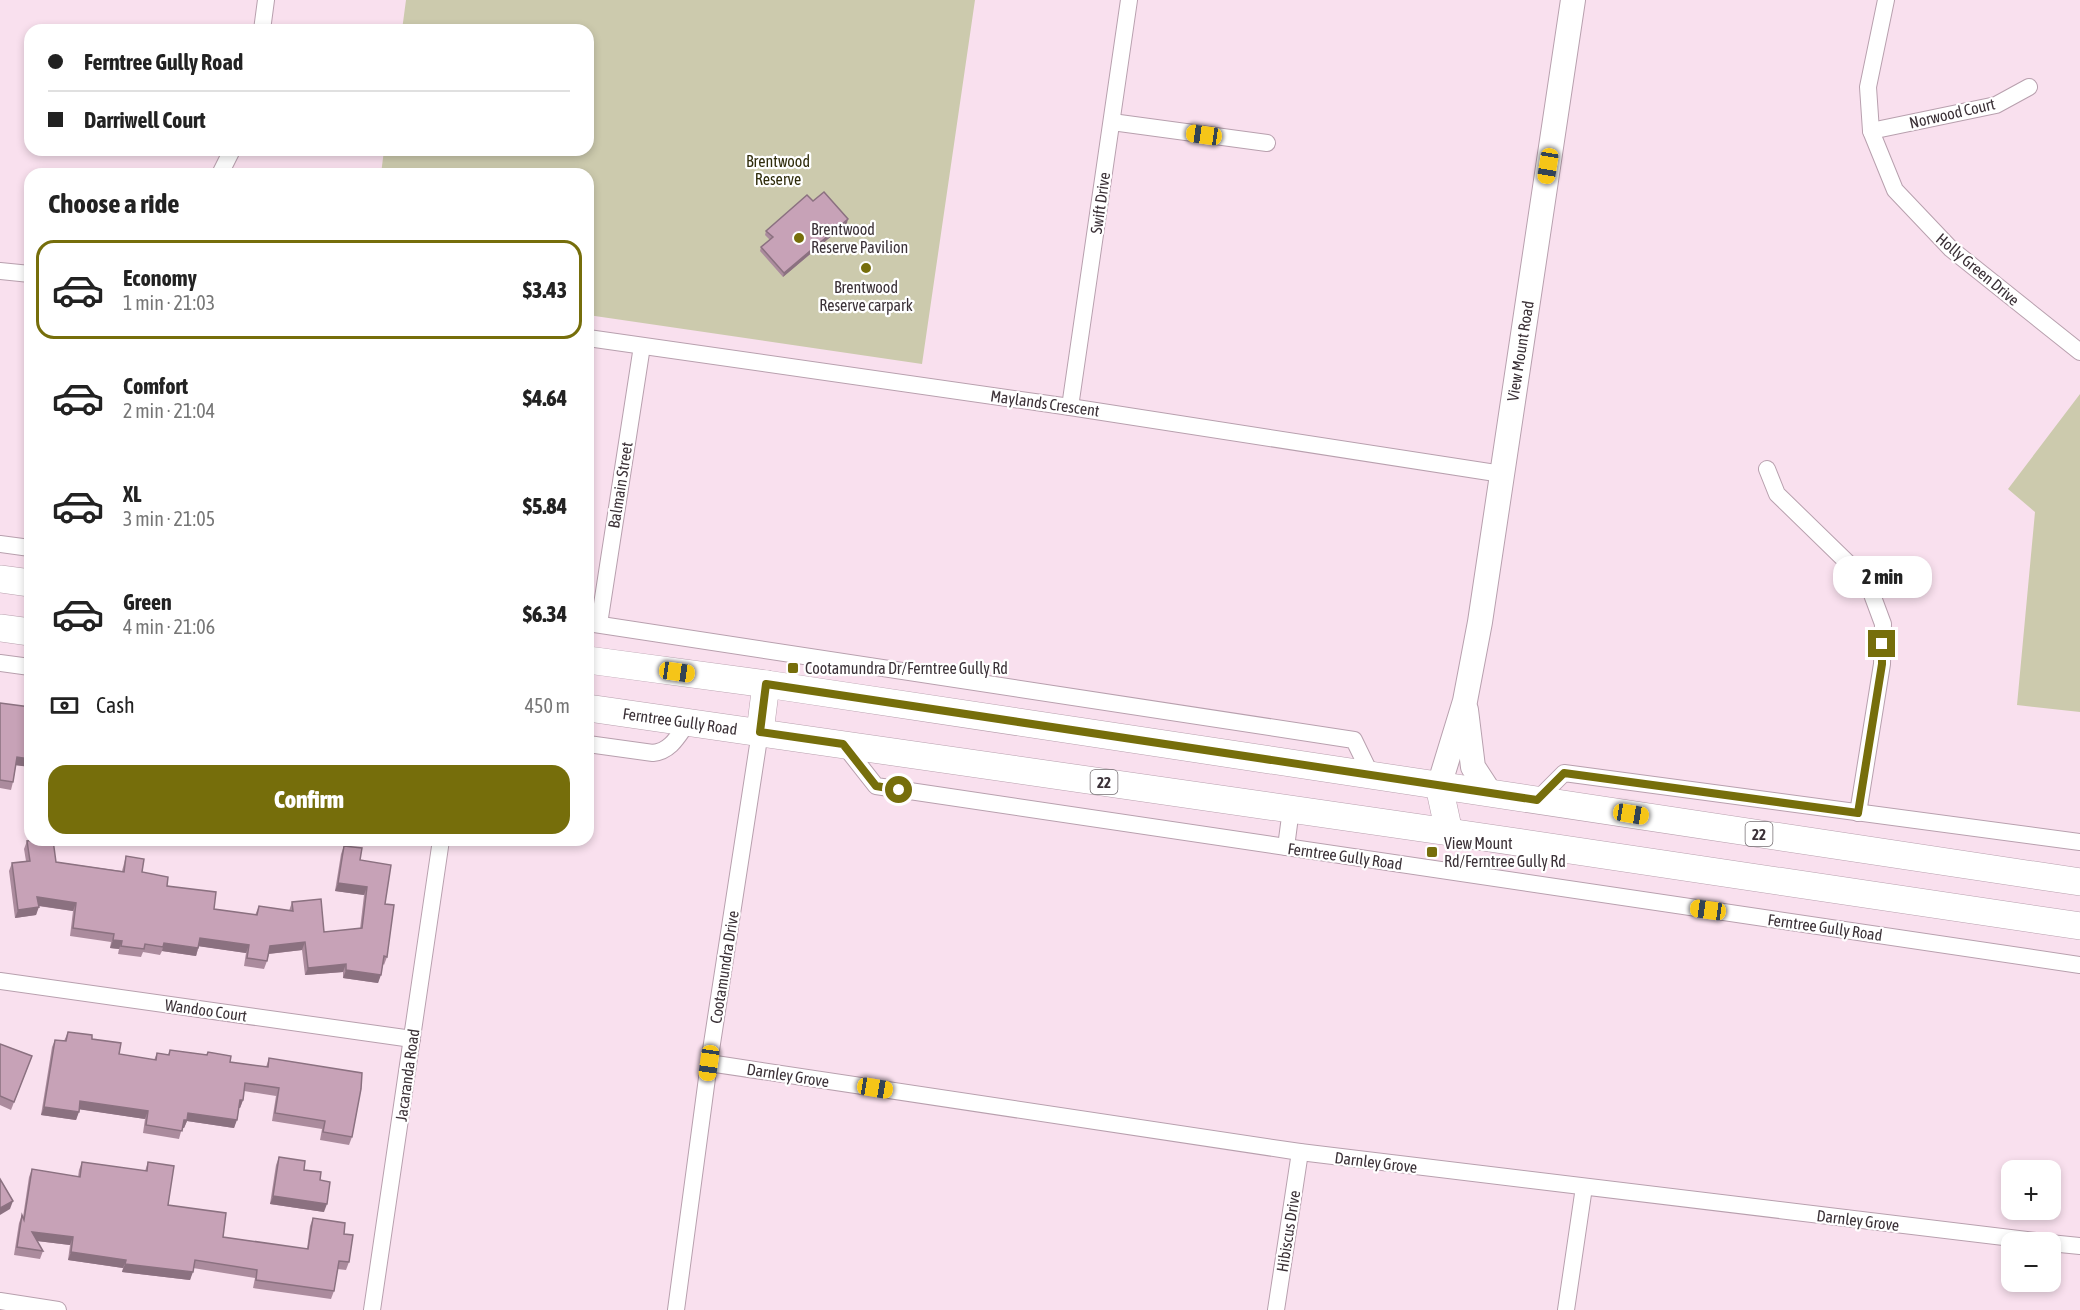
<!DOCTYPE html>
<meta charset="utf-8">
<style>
:root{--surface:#fff;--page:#f6f6f6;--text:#222;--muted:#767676;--line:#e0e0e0;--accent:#766e0b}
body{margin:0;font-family:"Asap Condensed",sans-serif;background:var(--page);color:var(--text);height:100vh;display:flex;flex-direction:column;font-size:22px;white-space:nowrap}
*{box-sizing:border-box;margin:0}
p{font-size:20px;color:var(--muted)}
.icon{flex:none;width:33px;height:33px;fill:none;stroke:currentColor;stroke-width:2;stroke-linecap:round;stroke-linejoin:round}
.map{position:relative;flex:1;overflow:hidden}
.sheet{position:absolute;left:24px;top:168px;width:570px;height:678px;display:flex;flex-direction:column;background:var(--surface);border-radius:18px;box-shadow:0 3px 9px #0003}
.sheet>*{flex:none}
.guide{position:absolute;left:24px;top:24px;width:570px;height:132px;border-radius:18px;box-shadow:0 3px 9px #0003;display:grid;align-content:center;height:132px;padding:0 24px;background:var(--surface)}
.controls{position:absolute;left:2001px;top:1160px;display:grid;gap:12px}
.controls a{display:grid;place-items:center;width:60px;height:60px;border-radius:12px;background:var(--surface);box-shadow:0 3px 9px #0003;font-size:30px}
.end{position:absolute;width:27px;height:27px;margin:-14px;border:8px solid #766e0b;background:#fff;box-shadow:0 0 0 3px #fff}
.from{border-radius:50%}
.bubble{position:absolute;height:42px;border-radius:18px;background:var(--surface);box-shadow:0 3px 9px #0003;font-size:20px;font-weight:800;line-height:42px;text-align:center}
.car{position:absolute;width:18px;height:36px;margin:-18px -9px;border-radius:8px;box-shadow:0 0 4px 2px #0007;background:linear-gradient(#f5c518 24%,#345 0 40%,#f5c518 0 76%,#345 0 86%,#f5c518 0)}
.guide b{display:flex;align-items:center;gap:21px;height:57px;font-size:22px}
.guide b+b{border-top:2px solid var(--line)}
.guide i{width:15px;height:15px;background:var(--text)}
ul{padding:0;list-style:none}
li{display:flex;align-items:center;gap:18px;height:99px;margin:0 12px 9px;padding:0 12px;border:3px solid transparent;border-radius:18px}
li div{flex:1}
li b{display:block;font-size:22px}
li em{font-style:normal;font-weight:800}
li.current{border-color:var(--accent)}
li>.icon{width:54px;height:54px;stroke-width:1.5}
h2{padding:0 24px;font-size:27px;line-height:72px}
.pay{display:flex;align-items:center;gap:15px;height:66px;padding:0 24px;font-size:22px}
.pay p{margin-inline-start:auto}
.button{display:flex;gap:12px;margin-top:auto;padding:12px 24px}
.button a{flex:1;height:69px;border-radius:18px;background:var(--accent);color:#fff;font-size:24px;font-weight:800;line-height:69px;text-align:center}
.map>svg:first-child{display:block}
.green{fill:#cccaad}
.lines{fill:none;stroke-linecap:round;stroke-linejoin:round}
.street-casing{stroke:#b8a0ae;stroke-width:18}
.secondary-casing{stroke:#b8a0ae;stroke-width:26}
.primary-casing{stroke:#b8a0ae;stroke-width:28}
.street{stroke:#fff;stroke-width:16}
.secondary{stroke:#fff;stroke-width:24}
.primary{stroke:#fff;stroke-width:27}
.wall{fill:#ab8b9d}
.shaded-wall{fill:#8b7180}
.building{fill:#c7a2b7;stroke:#8b7180;stroke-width:1.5}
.route{stroke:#766e0b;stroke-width:8}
.poi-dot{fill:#766e0b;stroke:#fff;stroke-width:2}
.labels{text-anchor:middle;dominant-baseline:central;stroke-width:4.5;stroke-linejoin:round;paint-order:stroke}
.shield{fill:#fff;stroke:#766f73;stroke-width:1.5}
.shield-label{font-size:15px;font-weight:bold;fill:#3b3137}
.street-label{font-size:16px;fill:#3b3137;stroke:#fff}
.park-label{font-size:16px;fill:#2f2c0b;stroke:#fff}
.poi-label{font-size:16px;fill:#3b3137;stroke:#fff;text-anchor:start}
</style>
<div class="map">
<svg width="2080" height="1310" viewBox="0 0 2080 1310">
<rect width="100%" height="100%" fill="#f9e0ee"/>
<g class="green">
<path d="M406,0H975L922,364L588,315V174H381L384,150H588V30H402Z"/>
<path d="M2080,394V712L2017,705L2035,512L2008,489Z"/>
</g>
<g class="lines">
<g class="street-casing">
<g id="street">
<path d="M1886,0L1868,87L1871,131L1895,190L1951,249L2080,352"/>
<path d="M262,30L266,0"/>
<path d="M1112,122L1267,143"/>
<path d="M1871,131L1996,105L2029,87"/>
<path d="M220,174L232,150"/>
<path d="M0,271L30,274"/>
<path d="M588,338L1070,407L1502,474"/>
<path d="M1070,407L1129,0"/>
<path d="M1767,469L1777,494L1850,565L1870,589L1883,624L1882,664L1858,813"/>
<path d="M0,544L30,548"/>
<path d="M588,623L1354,740L1371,775"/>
<path d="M599,624L642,346"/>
<path d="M0,663L30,667"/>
<path d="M588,744L653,753C671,751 678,736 688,722"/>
<path d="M843,744L876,786L2080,965"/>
<path d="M1537,800L1564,773L2080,842"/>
<path d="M1286,847L1291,809"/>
<path d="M0,981L412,1039"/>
<path d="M709,1063L1300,1152L2044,1242"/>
<path d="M2050,1243L2080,1246"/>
<path d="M0,1301L58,1310"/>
<path d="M372,1310L441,840"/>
<path d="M676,1310L709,1063L760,732"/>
<path d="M1276,1310L1300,1152"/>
<path d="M1566,1310L1584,1187"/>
</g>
</g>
<g class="secondary-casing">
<g id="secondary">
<path d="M1466,710L1473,767L1490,793"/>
<path d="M1439,786L1465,701L1480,622L1573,0"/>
</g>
</g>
<g class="primary-casing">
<g id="primary">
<path d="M0,579L30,583"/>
<path d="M0,628L30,632"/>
<path d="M588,660L766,684L2080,882"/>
<path d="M588,708L1449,832L2080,926"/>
<path d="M760,732L766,684"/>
<path d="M1439,786L1449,832"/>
</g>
</g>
<use href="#street" class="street"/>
<use href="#secondary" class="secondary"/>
<use href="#primary" class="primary"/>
</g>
<g class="wall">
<path d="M813,201L847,223L783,277L760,251L761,247L770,240L765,235L766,231Z"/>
<path d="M0,703L30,767L16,765L13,782L11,790L0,788Z"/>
<path d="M27,841L56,862L122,871L126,856L142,872L214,909L255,915L259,906L289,911L292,902L324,932L360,929L364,895L335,891L341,854L344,846L360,860L385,904L387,957L384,965L383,964L378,983L343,978V972L305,975L302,950L269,954L267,961L264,969L244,966L246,953L199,946L196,956L162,951L160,955L143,952L141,957L118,954L119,949L110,948L111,942L70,936L73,911L38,906L36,915L15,918L9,871L12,863L26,861L24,849Z"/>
<path d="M68,1032L92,1039L119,1054L154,1060L157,1053L168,1055L170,1050L207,1055L208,1052L230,1062L266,1067L269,1058L352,1137L349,1145L320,1140L322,1129L272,1121L276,1096L244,1091L243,1100L240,1108H239L234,1128L187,1121L184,1128H182L179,1139L143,1133L145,1119L79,1109L76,1120L41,1115L52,1047L55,1040L64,1041Z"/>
<path d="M0,1044L32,1056L11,1110L0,1105Z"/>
<path d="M279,1157L304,1170L320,1180L324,1212L270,1204L276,1165Z"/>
<path d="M82,1162L145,1171L148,1162L168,1205L223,1237L307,1249L310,1226L313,1218L344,1234L349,1262L346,1270L337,1269L334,1291L331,1299L253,1288L255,1278L193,1268L190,1280L122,1272L123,1268L68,1260L70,1245L37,1241L43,1251L40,1259L14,1255L19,1223L22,1215L23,1217L29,1177L32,1169L78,1177L79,1170Z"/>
</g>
<g class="shaded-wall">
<path d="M848,219L847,223L783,277L784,273Z"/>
<path d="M17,757L30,759V767L14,765Z"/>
<path d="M338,883L367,887L364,895L335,891Z"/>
<path d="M37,897L76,903L73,911L34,905Z"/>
<path d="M39,907L36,915L15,918L18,910Z"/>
<path d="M200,938L249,945L246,953L197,946Z"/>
<path d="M113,940L122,941L119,949L110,948Z"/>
<path d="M305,942L302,950L267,954L270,946Z"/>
<path d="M164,943L198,948L196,956L162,951Z"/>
<path d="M346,964L343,972L305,975L308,968Z"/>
<path d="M346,970L381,975L378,983L343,978Z"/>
<path d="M240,1100H243L240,1108H237Z"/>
<path d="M80,1101L148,1111L145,1119L77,1109Z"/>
<path d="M44,1107L79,1112L76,1120L41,1115Z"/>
<path d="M188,1113L237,1120L234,1128L187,1121L184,1128H181L184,1120Z"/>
<path d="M273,1196L327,1204L324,1212L270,1204Z"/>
<path d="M13,1201L10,1209L0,1215V1208Z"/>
<path d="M32,1232L73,1237L70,1245L29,1240Z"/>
<path d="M71,1252L126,1260L123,1268L68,1260Z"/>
<path d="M125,1264L193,1272L190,1280L122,1272Z"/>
</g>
<g class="building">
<path d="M824,192L848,219L784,273L761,247L773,237L766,231L807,195L813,201Z"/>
<path d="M0,703L30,707V759L17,757L13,782L0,780Z"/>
<path d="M34,840H53L56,862L124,872L126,856L144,859L142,872L168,877L167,886L216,892L214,909L257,915L259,906L293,911L292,902L321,899L324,932L362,928L367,887L338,883L344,846L362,848L360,860L391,865L385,904L394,905L387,957L384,956L381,975L346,970V964L308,968L305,942L270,946L267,961L247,958L249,945L200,938L198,948L164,943L163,947L145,944L144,949L121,946L122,941L113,940L114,934L73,928L76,903L37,897L39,907L18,910L12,863L30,861L27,841Z"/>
<path d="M68,1032L92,1035V1039L121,1043L119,1054L156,1060L157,1053L169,1055L170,1050L207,1055L208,1052L231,1056L230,1062L268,1067L269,1058L362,1073L361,1089L352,1137L323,1132L325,1121L275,1113L279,1088L245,1083L243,1100H240L237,1120L188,1113L187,1120H184L182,1131L146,1125L148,1111L80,1101L79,1112L44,1107L55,1040L66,1041Z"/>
<path d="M0,1044L32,1056L14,1102L0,1096Z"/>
<path d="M279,1157L305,1161L304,1170L321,1172L320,1180L330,1182L327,1204L273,1196Z"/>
<path d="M82,1162L147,1171L148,1162L174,1166L168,1205L226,1213L223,1237L308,1249L313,1218L345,1223L344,1234L353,1235L349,1262L339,1261L334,1291L256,1280L257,1270L195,1260L193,1272L125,1264L126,1260L71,1252L73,1237L32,1232L43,1251L17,1247L22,1215L24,1220L32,1169L80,1177Z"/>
<path d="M0,1179L13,1201L0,1208Z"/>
</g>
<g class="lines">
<path class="route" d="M899,790L876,786L843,744L760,732L766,684L1537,800L1564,773L1858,813L1882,664V644"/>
</g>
<g class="poi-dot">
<circle cx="799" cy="238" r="6"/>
<circle cx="866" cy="268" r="6"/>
<rect x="787" y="662" width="12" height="12" rx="3"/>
<rect x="1426" y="846" width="12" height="12" rx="3"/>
</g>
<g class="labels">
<g class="shield">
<rect x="1090.5" y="770" width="27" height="24" rx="4.5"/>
<rect x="1745.5" y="822" width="27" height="24" rx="4.5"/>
</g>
<g class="shield-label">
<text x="1104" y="782">22</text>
<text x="1759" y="834">22</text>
</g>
<g class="street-label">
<text transform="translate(1952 113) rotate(-13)">Norwood Court</text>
<text transform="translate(1100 203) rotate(-82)">Swift Drive</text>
<text transform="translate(1978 269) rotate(40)">Holly Green Drive</text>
<text transform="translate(1520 351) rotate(-81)">View Mount Road</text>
<text transform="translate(1045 403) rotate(8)">Maylands Crescent</text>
<text transform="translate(620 485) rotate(-81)">Balmain Street</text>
<text transform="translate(680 721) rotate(8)">Ferntree Gully Road</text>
<text transform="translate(1345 856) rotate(8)">Ferntree Gully Road</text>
<text transform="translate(1825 927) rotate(8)">Ferntree Gully Road</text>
<text transform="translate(724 967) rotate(-81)">Cootamundra Drive</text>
<text transform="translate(206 1010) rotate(8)">Wandoo Court</text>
<text transform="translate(407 1075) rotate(-82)">Jacaranda Road</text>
<text transform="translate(788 1075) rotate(9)">Darnley Grove</text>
<text transform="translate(1376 1162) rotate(7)">Darnley Grove</text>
<text transform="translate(1858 1220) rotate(7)">Darnley Grove</text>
<text transform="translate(1288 1231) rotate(-81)">Hibiscus Drive</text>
</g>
<g class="park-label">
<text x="778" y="161">Brentwood<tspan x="778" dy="18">Reserve</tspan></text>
</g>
<g class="poi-label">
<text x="811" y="229">Brentwood<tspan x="811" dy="18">Reserve Pavilion</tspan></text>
<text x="866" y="287" text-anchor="middle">Brentwood<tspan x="866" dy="18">Reserve carpark</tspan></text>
<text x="805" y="668">Cootamundra Dr/Ferntree Gully Rd</text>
<text x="1444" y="843">View Mount<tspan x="1444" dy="18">Rd/Ferntree Gully Rd</tspan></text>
</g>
</g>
</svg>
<div class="controls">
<a>+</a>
<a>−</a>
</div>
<i class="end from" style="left:899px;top:790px"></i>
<i class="end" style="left:1882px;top:644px"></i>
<div class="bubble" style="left:1833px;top:556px;width:99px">2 min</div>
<i class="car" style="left:1204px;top:135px;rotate:278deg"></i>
<i class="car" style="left:1548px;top:166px;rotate:189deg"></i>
<i class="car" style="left:677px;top:672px;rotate:98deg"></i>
<i class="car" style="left:1631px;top:814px;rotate:99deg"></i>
<i class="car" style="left:1708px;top:910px;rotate:278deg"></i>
<i class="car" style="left:709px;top:1063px;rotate:188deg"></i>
<i class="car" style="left:875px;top:1088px;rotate:99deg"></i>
<div class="guide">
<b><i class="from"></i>Ferntree Gully Road</b>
<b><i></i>Darriwell Court</b>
</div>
<section class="sheet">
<h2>Choose a ride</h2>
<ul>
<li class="current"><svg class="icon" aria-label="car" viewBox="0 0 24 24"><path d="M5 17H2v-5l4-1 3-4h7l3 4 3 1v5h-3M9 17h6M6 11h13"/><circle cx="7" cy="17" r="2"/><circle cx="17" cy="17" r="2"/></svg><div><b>Economy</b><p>1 min · 21:03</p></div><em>$3.43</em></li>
<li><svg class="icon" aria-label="car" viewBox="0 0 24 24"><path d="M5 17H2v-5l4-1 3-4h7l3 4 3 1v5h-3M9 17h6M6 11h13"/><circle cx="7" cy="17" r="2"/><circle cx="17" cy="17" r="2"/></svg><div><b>Comfort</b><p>2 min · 21:04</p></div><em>$4.64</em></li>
<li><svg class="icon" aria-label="car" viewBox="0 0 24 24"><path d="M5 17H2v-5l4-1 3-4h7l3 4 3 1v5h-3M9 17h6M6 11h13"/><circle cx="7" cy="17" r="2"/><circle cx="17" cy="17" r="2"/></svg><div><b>XL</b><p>3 min · 21:05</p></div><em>$5.84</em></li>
<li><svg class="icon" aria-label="car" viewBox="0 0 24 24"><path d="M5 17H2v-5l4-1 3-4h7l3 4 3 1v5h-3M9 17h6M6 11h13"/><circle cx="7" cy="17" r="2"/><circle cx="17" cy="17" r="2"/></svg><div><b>Green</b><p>4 min · 21:06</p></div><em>$6.34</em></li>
</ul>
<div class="pay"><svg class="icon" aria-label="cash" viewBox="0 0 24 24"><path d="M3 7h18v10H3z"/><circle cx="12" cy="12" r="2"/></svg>Cash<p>450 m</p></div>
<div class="button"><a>Confirm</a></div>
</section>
</div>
